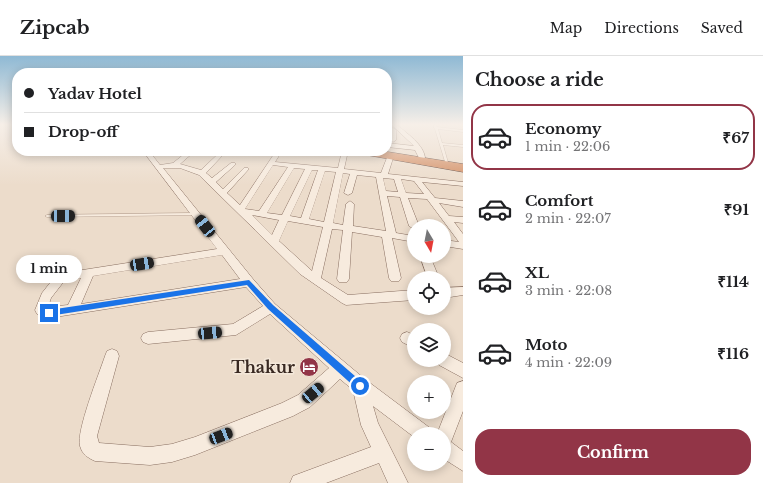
<!DOCTYPE html>
<meta charset="utf-8">
<style>
:root{--surface:#fff;--page:#f2f2f2;--text:#202124;--muted:#757577;--line:#e0e0e0;--accent:#923547}
body{margin:0;font-family:"Libre Baskerville",serif;background:var(--page);color:var(--text);height:100vh;display:flex;flex-direction:column;font-size:15px;white-space:nowrap}
*{box-sizing:border-box;margin:0}
p{font-size:13px;color:var(--muted)}
.icon{flex:none;width:22px;height:22px;fill:none;stroke:currentColor;stroke-width:2;stroke-linecap:round;stroke-linejoin:round}
.map{position:relative;flex:1;overflow:hidden}
.side{display:flex;flex-direction:column;background:var(--surface);width:300px}
.side>*{flex:none}
.hud{position:absolute;left:12px;top:12px;width:380px;height:88px;border-radius:16px;box-shadow:0 2px 10px #0003;display:grid;align-content:center;height:88px;padding:0 12px;background:var(--surface)}
.needle{width:26px;rotate:170deg}
.fabs{position:absolute;left:407px;top:163px;display:grid;gap:8px}
.fabs a{display:grid;place-items:center;width:44px;height:44px;border-radius:50%;background:var(--surface);box-shadow:0 2px 10px #0003;font-size:20px}
.end{position:absolute;width:18px;height:18px;margin:-9px;border:5px solid #1a73e8;background:#fff;box-shadow:0 0 0 2px #fff}
.from{border-radius:50%}
.bubble{position:absolute;height:28px;border-radius:14px;background:var(--surface);box-shadow:0 2px 10px #0003;font-size:13px;font-weight:700;line-height:28px;text-align:center}
.car{position:absolute;width:12px;height:24px;margin:-12px -6px;border-radius:5px;box-shadow:0 0 3px 1px #0007;background:linear-gradient(#222 24%,#8ab4d8 0 40%,#222 0 76%,#8ab4d8 0 86%,#222 0)}
.hud b{display:flex;align-items:center;gap:14px;height:38px;font-size:15px}
.hud b+b{border-top:1px solid var(--line)}
.hud i{width:10px;height:10px;background:var(--text)}
ul{padding:0;list-style:none}
li{display:flex;align-items:center;gap:12px;height:66px;margin:0 8px 6px;padding:0 4px;border:2px solid transparent;border-radius:16px}
li div{flex:1}
li b{display:block;font-size:15px}
li em{font-style:normal;font-weight:700}
li.current{border-color:var(--accent)}
li>.icon{width:36px;height:36px;stroke-width:1.5}
h2{padding:0 12px;font-size:18px;line-height:48px}
.cta{display:flex;gap:8px;margin-top:auto;padding:8px 12px}
.cta a{flex:1;height:46px;border-radius:16px;background:var(--accent);color:#fff;font-size:16px;font-weight:700;line-height:46px;text-align:center}
header{display:flex;align-items:center;gap:24px;box-sizing:border-box;height:56px;padding:0 20px;background:var(--surface);border-bottom:1px solid var(--line)}
header strong{font-size:19px}
nav{display:flex;gap:22px;margin-inline-start:auto;font-size:14px}
main{display:flex;flex:1;min-height:0}
.map>svg:first-child{display:block}
.lines{fill:none;stroke-linecap:round;stroke-linejoin:round}
.lane-casing{stroke:#886e60;stroke-width:0.5}
.street-casing{stroke:#886e60;stroke-width:1}
.highway-casing{stroke:#563d34;stroke-width:1}
.lane{fill:#f7ebde;fill-rule:evenodd}
.street{fill:#f7ebde;fill-rule:evenodd}
.highway{fill:#d38e64;fill-rule:evenodd}
.route{fill:#1a73e8}
.labels{text-anchor:middle;dominant-baseline:central;stroke-width:3;stroke-linejoin:round;paint-order:stroke}
.near-poi-label{font-size:16px;font-weight:bold;fill:#392922;stroke:#f4e8da;text-anchor:end}
</style>
<header>
<strong>Zipcab</strong>
<nav><a>Map</a><a>Directions</a><a>Saved</a></nav>
</header>
<main>
<div class="map">
<svg width="463" height="427" viewBox="0 0 463 427">
<rect width="100%" height="100%" fill="#ecdccb"/>
<g class="lines">
<g class="lane-casing">
<g id="lane">
<path d="M434,69H436L437,71L463,74V76L438,73L442,87L463,89V91L443,89L449,110L446,109L435,73L434,72Z"/>
<path d="M195,157L197,158V159L47,161L45,160L47,159Z"/>
</g>
</g>
<g class="street-casing">
<g id="street">
<path d="M392,69H397C409,79 427,91 425,106H421L415,94L387,91V87L414,90Z"/>
<path d="M393,72L396,74V84L393,86L390,84V74Z"/>
<path d="M143,95H149L160,109L173,107L188,95H195L180,108L201,114L217,99H221V101L206,117L212,122L231,107H235V109L216,126L223,133L244,112H248V114L227,137L240,149L276,95H282L275,106L338,112L342,95H348L344,113L381,117L388,99L391,97L394,99L388,118L463,126V130L422,126L435,142L463,145V151L439,147L449,160L463,161V167L454,166L463,178V193L444,190V184L459,186L427,143L408,142L419,170H414V173L409,170L400,141L387,140L396,177L414,180V186L392,182L401,222L399,225H391L389,222L382,181L352,176L349,223L347,226H339L337,223L343,174L332,173L321,222L348,239L414,234V244L346,249L342,247L300,218L199,119L180,112H163L253,223L275,248L366,324L430,372L433,378H414V381L373,350L378,367L408,427H388L379,407L326,427H290L293,420L371,391L361,369L353,334L340,323L310,351L293,360L195,399L172,406L150,409L95,405C88,402 82,398 80,390C76,375 99,318 105,300L107,295L112,293L117,295L119,300L97,380L99,387L150,391L172,388L195,381L282,347L298,339L329,312L270,258L236,279L148,288L143,286L141,282L143,278L148,276L233,268L263,250L246,231L49,262L37,258L35,254L42,237L57,218L217,193ZM273,109L288,111L259,155L245,153ZM294,112L305,113L282,159L267,157ZM312,114H318L301,162L290,160ZM325,115L336,116L324,166L309,163ZM343,117L350,118L344,137L348,139L352,137L357,119L376,121L386,175L353,170L354,148L350,145L346,148L343,169L333,167ZM383,122L394,123L398,136L386,135ZM401,123L414,125L424,138L406,137ZM252,159L279,164L272,179ZM288,165L323,171L312,215L279,185ZM222,199L240,223L81,248L93,220ZM81,222L68,249L48,251L51,242L65,224Z"/>
<path d="M420,200H430L437,217L435,220H427Z"/>
<path d="M463,231V239L444,242V232Z"/>
<path d="M407,276L414,279V292L402,286L400,282L402,278Z"/>
<path d="M444,297L463,307V322L439,309L437,304H444Z"/>
<path d="M463,325V355L451,386L463,395V415L444,403V378H437L457,327Z"/>
</g>
</g>
<g class="highway-casing">
<path id="highway" d="M355,95H382L463,108V116L361,98Z"/>
</g>
<use href="#lane" class="lane"/>
<use href="#street" class="street"/>
<use href="#highway" class="highway"/>
</g>
<linearGradient id="sky" x2="0" y2="1"><stop stop-color="#8fb9d4"/><stop offset="0.53" stop-color="#f6efe8"/><stop offset="1" stop-color="#f6efe8" stop-opacity="0"/></linearGradient>
<rect width="463" height="129" fill="url(#sky)"/>
<path class="route" d="M249,224L273,249L363,327V333H357L268,253L247,229L49,260L45,257L49,254Z"/>
<defs>
<g id="hotel-disc" transform="scale(1)"><circle r="9.5" fill="#923547" stroke="#f4e8da"/><path d="M-6-4.5h1.5V1H6V5H4.5V3h-9V5H-6ZM-4 0a1.8 1.8 0 1 1 3.6 0ZM.5 0V-2.5h3Q6-2.5 6 0Z" fill="#fff"/></g>
</defs>
<g fill-rule="evenodd">
<use href="#hotel-disc" x="309" y="311"/>
</g>
<g class="labels">
<g class="near-poi-label">
<text x="295" y="311">Thakur</text>
</g>
</g>
</svg>
<div class="fabs">
<a><svg class="needle" viewBox="-14 -14 28 28"><path d="M0-13l5 13h-10z" fill="#e53935"/><path d="M0 13l5-13h-10z" fill="#757577"/></svg></a>
<a><svg class="icon" aria-label="locate" viewBox="0 0 24 24"><circle cx="12" cy="12" r="6"/><path d="M12 2v4M12 18v4M2 12h4M18 12h4"/></svg></a>
<a><svg class="icon" aria-label="layers" viewBox="0 0 24 24"><path d="M12 4l9 5-9 5-9-5zM3 14l9 5 9-5"/></svg></a>
<a>+</a>
<a>−</a>
</div>
<i class="end from" style="left:360px;top:330px"></i>
<i class="end" style="left:49px;top:257px"></i>
<div class="bubble" style="left:16px;top:199px;width:66px">1 min</div>
<i class="car" style="left:63px;top:160px;rotate:89deg"></i>
<i class="car" style="left:205px;top:170px;rotate:322deg"></i>
<i class="car" style="left:142px;top:208px;rotate:81deg"></i>
<i class="car" style="left:210px;top:277px;rotate:85deg"></i>
<i class="car" style="left:313px;top:337px;rotate:50deg"></i>
<i class="car" style="left:221px;top:380px;rotate:69deg"></i>
<div class="hud">
<b><i class="from"></i>Yadav Hotel</b>
<b><i></i>Drop-off</b>
</div>
</div>
<section class="side">
<h2>Choose a ride</h2>
<ul>
<li class="current"><svg class="icon" aria-label="car" viewBox="0 0 24 24"><path d="M5 17H2v-5l4-1 3-4h7l3 4 3 1v5h-3M9 17h6M6 11h13"/><circle cx="7" cy="17" r="2"/><circle cx="17" cy="17" r="2"/></svg><div><b>Economy</b><p>1 min · 22:06</p></div><em>₹67</em></li>
<li><svg class="icon" aria-label="car" viewBox="0 0 24 24"><path d="M5 17H2v-5l4-1 3-4h7l3 4 3 1v5h-3M9 17h6M6 11h13"/><circle cx="7" cy="17" r="2"/><circle cx="17" cy="17" r="2"/></svg><div><b>Comfort</b><p>2 min · 22:07</p></div><em>₹91</em></li>
<li><svg class="icon" aria-label="car" viewBox="0 0 24 24"><path d="M5 17H2v-5l4-1 3-4h7l3 4 3 1v5h-3M9 17h6M6 11h13"/><circle cx="7" cy="17" r="2"/><circle cx="17" cy="17" r="2"/></svg><div><b>XL</b><p>3 min · 22:08</p></div><em>₹114</em></li>
<li><svg class="icon" aria-label="car" viewBox="0 0 24 24"><path d="M5 17H2v-5l4-1 3-4h7l3 4 3 1v5h-3M9 17h6M6 11h13"/><circle cx="7" cy="17" r="2"/><circle cx="17" cy="17" r="2"/></svg><div><b>Moto</b><p>4 min · 22:09</p></div><em>₹116</em></li>
</ul>
<div class="cta"><a>Confirm</a></div>
</section>
</main>
